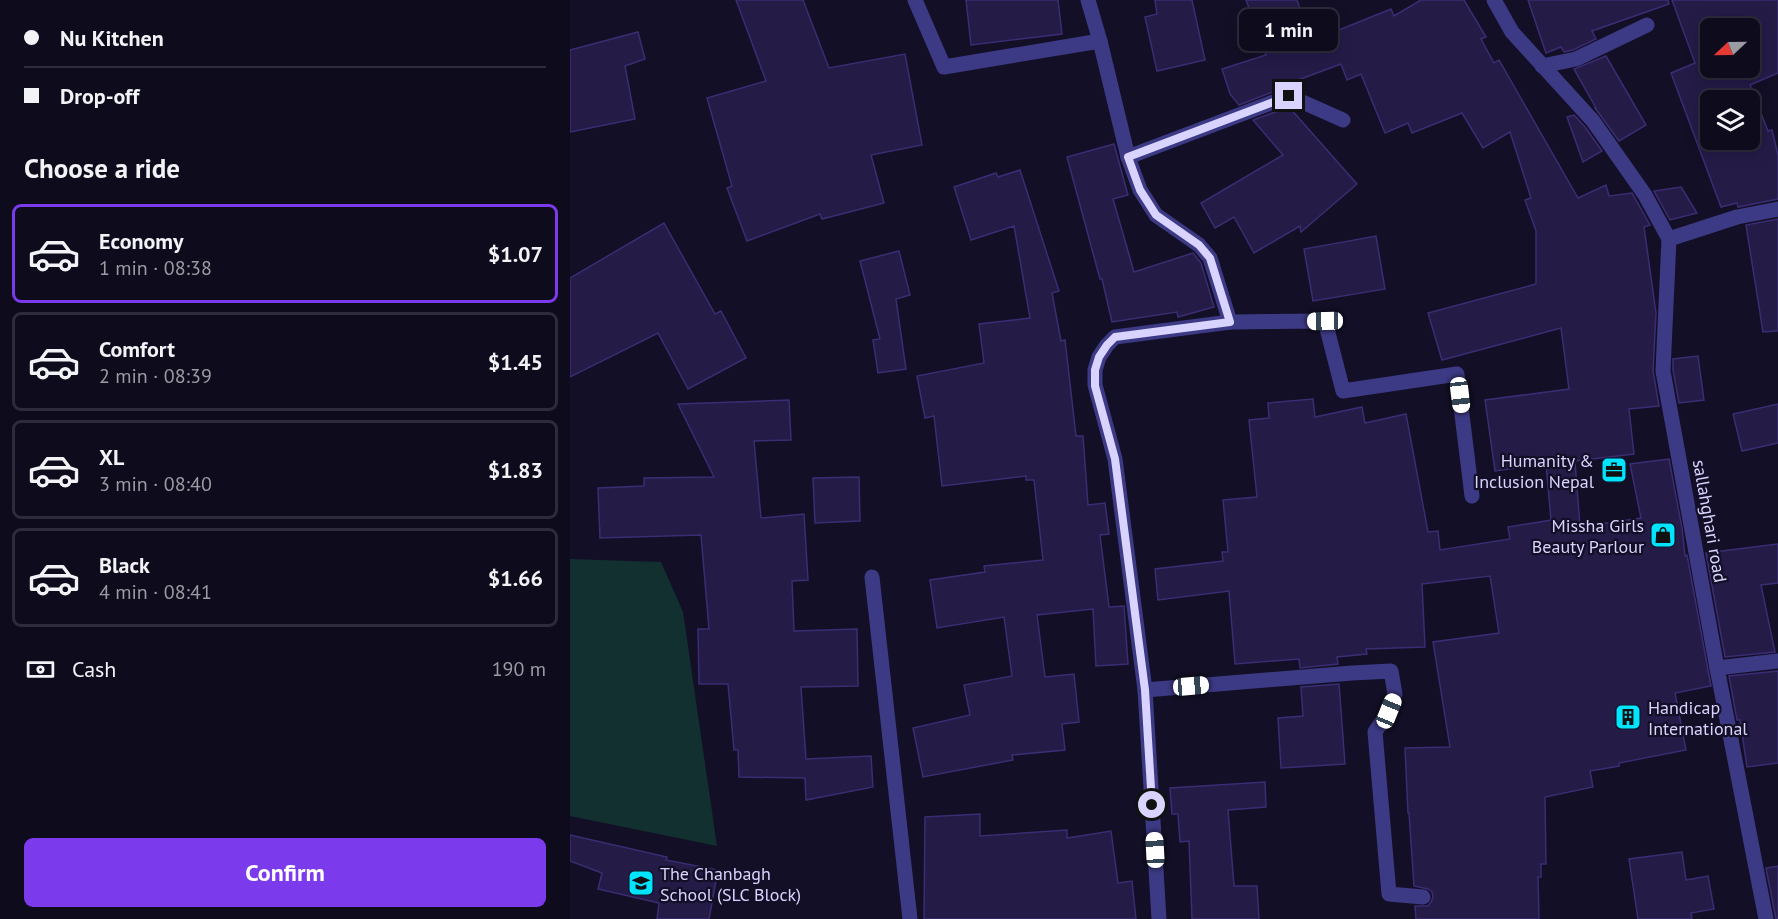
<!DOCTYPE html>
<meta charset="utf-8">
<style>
:root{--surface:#0e0b1c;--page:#1c1929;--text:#f1f3f6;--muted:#9b9ba3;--line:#2e2b3b;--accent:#7c3aed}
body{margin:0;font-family:"PT Sans",sans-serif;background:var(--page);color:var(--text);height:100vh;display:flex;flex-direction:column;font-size:22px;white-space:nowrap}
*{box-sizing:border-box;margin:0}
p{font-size:20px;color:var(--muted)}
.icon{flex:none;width:33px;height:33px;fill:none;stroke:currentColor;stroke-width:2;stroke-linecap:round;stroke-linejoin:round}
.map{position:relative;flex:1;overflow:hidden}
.side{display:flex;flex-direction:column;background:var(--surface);width:570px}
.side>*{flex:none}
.banner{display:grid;align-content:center;height:132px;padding:0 24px;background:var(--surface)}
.needle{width:39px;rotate:248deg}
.buttons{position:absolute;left:1130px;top:18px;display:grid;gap:12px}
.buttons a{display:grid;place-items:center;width:60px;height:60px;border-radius:9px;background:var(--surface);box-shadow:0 3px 15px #0003,0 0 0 2px var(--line);font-size:30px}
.end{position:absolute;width:27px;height:27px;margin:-14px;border:8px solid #d9d4ff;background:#111;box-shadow:0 0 0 3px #111}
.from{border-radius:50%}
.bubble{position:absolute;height:42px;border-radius:9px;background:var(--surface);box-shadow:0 3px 15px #0003,0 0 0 2px var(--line);font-size:20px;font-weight:700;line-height:42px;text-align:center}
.car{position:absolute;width:18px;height:36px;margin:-18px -9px;border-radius:8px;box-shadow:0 0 4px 2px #0007;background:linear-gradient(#fff 24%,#345 0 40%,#fff 0 76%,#345 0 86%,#fff 0)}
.banner b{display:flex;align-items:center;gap:21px;height:57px;font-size:22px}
.banner b+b{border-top:2px solid var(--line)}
.banner i{width:15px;height:15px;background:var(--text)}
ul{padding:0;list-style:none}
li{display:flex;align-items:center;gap:18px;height:99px;margin:0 12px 9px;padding:0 12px;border:3px solid var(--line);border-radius:9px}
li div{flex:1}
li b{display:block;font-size:22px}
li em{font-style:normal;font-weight:700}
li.on{border-color:var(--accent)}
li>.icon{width:54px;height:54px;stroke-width:1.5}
h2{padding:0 24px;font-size:27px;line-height:72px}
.pay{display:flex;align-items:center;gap:15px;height:66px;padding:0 24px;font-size:22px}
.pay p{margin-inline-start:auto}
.primary-button{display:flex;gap:12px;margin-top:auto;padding:12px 24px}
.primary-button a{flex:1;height:69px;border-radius:9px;background:var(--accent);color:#fff;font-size:24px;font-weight:700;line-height:69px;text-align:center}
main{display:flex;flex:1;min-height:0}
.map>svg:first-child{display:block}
.green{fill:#12302f}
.building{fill:#241b47;stroke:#3b2d73;stroke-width:1.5;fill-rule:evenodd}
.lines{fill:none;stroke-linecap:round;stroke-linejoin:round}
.lane{stroke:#3d3a85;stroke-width:15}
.street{stroke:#3d3a85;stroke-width:15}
.route{stroke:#d9d4ff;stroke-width:8}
.labels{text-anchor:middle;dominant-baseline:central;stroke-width:4.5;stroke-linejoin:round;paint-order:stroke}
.poi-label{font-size:18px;fill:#d9d4ff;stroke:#130f26;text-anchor:end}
.street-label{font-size:18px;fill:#d9d4ff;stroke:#130f26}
</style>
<main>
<section class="side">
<div class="banner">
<b><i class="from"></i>Nu Kitchen</b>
<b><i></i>Drop-off</b>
</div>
<h2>Choose a ride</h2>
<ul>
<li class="on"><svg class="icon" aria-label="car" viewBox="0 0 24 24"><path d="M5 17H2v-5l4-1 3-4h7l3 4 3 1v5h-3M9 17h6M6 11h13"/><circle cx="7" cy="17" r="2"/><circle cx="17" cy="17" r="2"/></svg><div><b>Economy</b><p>1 min · 08:38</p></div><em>$1.07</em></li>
<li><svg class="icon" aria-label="car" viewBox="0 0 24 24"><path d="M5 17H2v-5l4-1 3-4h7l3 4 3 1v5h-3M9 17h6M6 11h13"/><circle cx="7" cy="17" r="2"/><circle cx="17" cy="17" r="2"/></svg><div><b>Comfort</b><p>2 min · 08:39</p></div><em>$1.45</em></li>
<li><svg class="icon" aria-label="car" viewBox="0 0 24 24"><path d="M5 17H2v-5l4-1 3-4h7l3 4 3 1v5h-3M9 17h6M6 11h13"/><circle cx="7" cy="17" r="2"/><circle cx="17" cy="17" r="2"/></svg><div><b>XL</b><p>3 min · 08:40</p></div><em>$1.83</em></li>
<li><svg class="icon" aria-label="car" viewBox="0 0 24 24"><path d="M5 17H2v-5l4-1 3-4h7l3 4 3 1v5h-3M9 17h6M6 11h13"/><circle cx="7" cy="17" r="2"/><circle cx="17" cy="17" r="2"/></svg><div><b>Black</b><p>4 min · 08:41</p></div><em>$1.66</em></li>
</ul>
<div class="pay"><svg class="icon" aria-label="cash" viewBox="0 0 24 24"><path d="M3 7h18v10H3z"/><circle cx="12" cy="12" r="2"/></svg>Cash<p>190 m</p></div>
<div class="primary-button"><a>Confirm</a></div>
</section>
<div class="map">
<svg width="1208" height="919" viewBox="0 0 1208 919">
<rect width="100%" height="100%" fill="#130f26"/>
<path class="green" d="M0,559L91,562L113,612L147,846L0,816Z"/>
<g class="building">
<path d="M166,0H233L259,68L335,54L352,145L301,155L314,203L252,219L250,214L177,241L157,188L162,186L137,98L196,81Z"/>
<path d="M396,0H488L492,34L401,45Z"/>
<path d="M585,0H622L635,60L587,71L575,17L587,14Z"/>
<path d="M676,0H727L737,28L739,27L744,40L821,9L824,16L851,0H894L916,37L911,39L924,63L929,60L1008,198L1036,185L1039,196L1062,193L1080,225L1074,227L1086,313L1083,371L1089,406L1059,409L1064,454L1005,461L1010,527L1071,518L1060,464L1099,459L1112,528L1115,556L1117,555L1141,686L1105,693L1116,750L1049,763V766L1020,771L1023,787L975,797L976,864H971V877H968L969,919H846L845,906H858L861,902L863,897L862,892L858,889L844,886L839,813H838L835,748L880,747L863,642L929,633L920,576L852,584L855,647L796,649L797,654L767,657L768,664L730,668L729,659L665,664L659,591L588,600L585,569L653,561L652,552H658L653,500L687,497L679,420L699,418L698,403L743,399L745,417L792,407L795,423L836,414L858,532L868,531L870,550L940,539L938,527L981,520L976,464L925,471L915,400L999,389L991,328L872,360L858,313L966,284V231L955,200L961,198L940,132L913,148L892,113L842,133L838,123L815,133L791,74L777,80L771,64L704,89L705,91L669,105L660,94L652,69L696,55Z"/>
<path d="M958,0H1098L1099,4L1022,31L1026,39L1003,50L994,52L991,47L976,53Z"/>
<path d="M1102,0H1208V73L1180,85L1198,131L1202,130L1208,155V199L1168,207L1167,203L1151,207L1101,73L1125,63ZM1140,28H1179V68H1140ZM1140,100H1179V140H1140Z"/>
<path d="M68,32L75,59L55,66L65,119L0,132V50Z"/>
<path d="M1036,56L1076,125L1049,141L1025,108H1026L1004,69Z"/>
<path d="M719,107L787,184L731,232L730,226L684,253L664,217L645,228L631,203L713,155L683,120Z"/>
<path d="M1004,115L1015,127L1032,151L1013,162L997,117Z"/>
<path d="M544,144L558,195L543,199L564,272L623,253L631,263L644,307L608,317L607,312L542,322L532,279H530L497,157Z"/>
<path d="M450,170L489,291L482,293L491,341L495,340L506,436H513L518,505L535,503L539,534L530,535L539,607L554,606L558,664L526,666L523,609L467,615L475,677L504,674L509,722L492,724L495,750L442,755L443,760L353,777L343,728L400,715L394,685L442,676L434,617L367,628L360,580L415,572L414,566L473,560L464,480H456V476L372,486L364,416L355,418L347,376L414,363L409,324L460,318L444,226L401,240L384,187L426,173L428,177Z"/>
<path d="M1111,187L1127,213L1100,220L1084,191Z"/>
<path d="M1208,219V331L1193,332L1176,225Z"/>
<path d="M94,223L145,314L151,311L176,358L118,389L88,333L0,377V278Z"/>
<path d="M806,236L815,289L743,301L734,249Z"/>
<path d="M329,251L340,295L326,299L336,369L308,373L303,340L310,339L290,261Z"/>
<path d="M1128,356L1134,400L1109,403L1103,370V359Z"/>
<path d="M219,400L221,440L184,441L191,518L234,514L238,580L222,581L224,631L287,629L288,686L231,687L236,759L301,756L303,787L236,800L235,778L169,777L168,750H164L158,684H129L128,629H139L131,535L30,538L28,488L74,486V478L144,477L108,404Z"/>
<path d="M1208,404V443L1172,451L1163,414Z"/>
<path d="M289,477L290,521L245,523L243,478Z"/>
<path d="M1208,544V583L1191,585L1205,652L1155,657L1136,553Z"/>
<path d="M1208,671V763L1177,767L1170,720H1167L1159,676Z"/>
<path d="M769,684L775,764L711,768L708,718L733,716L731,687Z"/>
<path d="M695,782L696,807L658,810L664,886H687L689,919H622L619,841L610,842L608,814H602L600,788Z"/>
<path d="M410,814V836L497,830V838L541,831L548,883L562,881L566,919H354L355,817Z"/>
<path d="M0,835L97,857L96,860L148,870L139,919H87L89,903L28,889L32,873L0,861Z"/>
<path d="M1112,852L1116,880L1138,876L1144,909L1121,913L1122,919H1068L1059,859Z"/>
<path d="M1208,866V919H1206L1196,868Z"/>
</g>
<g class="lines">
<path class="lane" d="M345,0L374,67L530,41"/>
<g class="street">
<path d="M518,0L530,41L558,157L570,190L586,215L629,245L640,258L660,322"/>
<path d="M924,0L942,32L1023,121L1075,195L1099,239"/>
<path d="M972,66L1006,59L1077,25"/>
<path d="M558,157L719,96L773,120"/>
<path d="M302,577L340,919"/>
<path d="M1147,668L1208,661"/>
<path d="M575,690L782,673L821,671L825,694L819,711L805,732L819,894L853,897"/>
<path d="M589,919L575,690L545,459L525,385V370L529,357L537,345L545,337L660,322L755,321L773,391L887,374L902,496"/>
<path d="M1196,919L1147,668L1093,371L1099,239L1167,217L1208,209"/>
</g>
</g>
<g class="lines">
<path class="route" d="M582,805L575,690L545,459L525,386V370L529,357L537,345L545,337L660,322L640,258L629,245L586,215L570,190L558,157L719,96"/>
</g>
<defs>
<g id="office-square" transform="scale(1.35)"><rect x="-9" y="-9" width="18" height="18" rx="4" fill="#00e5ff" stroke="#130f26"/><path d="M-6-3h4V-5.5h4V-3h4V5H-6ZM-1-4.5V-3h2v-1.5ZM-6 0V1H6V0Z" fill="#111"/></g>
<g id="shop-square" transform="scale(1.35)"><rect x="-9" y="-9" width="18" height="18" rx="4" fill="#00e5ff" stroke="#130f26"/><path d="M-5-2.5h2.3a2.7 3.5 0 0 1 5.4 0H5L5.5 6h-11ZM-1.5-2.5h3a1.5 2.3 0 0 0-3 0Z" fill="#111"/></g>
<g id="building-square" transform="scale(1.35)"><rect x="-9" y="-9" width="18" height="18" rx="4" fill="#00e5ff" stroke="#130f26"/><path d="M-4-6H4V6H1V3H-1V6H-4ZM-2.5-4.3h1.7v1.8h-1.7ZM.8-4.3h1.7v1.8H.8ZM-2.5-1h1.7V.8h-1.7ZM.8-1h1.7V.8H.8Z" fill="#111"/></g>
<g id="school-square" transform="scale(1.35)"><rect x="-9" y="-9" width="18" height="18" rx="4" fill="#00e5ff" stroke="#130f26"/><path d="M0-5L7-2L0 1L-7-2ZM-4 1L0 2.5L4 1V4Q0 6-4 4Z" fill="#111"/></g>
</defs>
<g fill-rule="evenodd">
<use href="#office-square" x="1044" y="470"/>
<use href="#shop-square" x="1093" y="535"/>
<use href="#building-square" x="1058" y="717"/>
<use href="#school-square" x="71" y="883"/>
</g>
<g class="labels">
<g class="poi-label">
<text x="1024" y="460">Humanity &amp;<tspan x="1024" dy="21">Inclusion Nepal</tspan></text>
<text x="1074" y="525">Missha Girls<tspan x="1074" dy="21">Beauty Parlour</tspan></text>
<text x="1078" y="707" text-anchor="start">Handicap<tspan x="1078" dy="21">International</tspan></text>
<text x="90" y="873" text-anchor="start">The Chanbagh<tspan x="90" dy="21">School (SLC Block)</tspan></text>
</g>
<g class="street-label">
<text transform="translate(1140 521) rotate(80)">sallahghari road</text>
</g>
</g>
</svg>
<div class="buttons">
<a><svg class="needle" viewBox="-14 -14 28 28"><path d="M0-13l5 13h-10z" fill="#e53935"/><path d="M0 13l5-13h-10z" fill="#9b9ba3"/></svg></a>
<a><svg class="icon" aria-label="layers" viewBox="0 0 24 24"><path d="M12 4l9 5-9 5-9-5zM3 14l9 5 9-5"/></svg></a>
</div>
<i class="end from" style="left:582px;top:805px"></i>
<i class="end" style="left:719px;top:96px"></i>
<div class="bubble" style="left:669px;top:9px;width:99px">1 min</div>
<i class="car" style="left:755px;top:321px;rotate:269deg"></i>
<i class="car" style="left:890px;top:395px;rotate:173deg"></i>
<i class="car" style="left:621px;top:686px;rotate:85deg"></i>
<i class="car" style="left:819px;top:711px;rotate:22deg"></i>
<i class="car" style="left:585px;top:850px;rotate:357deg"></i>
</div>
</main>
